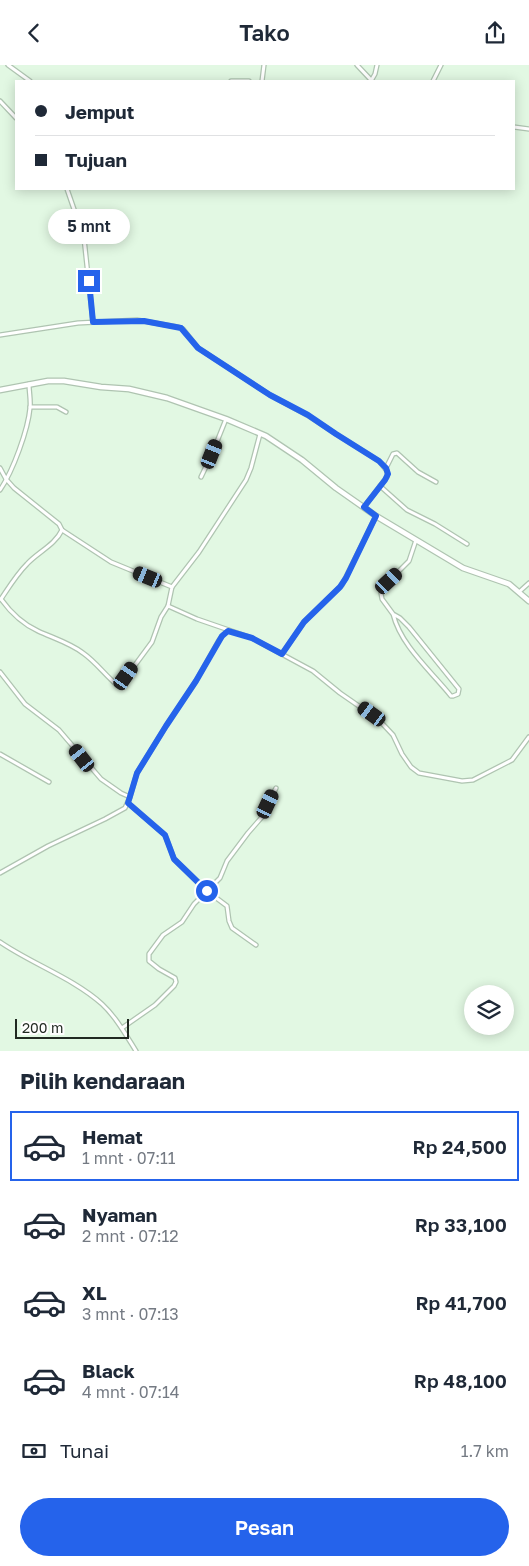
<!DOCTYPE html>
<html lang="id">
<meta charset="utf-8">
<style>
:root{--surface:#fff;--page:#f6f6f7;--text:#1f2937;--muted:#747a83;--line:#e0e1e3;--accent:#2563eb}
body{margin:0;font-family:"Golos Text",sans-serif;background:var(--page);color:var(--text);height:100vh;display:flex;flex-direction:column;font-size:19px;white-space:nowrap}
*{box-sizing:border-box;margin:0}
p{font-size:16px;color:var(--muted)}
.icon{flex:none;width:28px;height:28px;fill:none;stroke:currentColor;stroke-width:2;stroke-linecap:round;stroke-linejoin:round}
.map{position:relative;height:986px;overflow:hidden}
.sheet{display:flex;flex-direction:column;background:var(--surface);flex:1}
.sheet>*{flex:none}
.banner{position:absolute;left:15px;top:15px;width:500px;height:110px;border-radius:0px;box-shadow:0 2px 12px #0003;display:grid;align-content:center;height:110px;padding:0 20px;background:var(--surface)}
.tools{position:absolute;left:464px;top:920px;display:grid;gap:10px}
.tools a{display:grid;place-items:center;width:50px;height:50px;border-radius:50%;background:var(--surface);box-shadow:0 2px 12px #0003;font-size:25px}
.scale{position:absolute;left:15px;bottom:12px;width:114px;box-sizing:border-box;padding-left:5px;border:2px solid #212a22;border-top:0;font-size:14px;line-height:18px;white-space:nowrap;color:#212a22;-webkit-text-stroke:4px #fefefe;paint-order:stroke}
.end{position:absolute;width:22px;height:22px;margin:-11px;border:6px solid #2563eb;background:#fff;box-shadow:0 0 0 2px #fff}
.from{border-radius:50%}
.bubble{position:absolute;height:35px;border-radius:18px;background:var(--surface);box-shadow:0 2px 12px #0003;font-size:16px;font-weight:600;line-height:35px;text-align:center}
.car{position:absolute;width:15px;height:30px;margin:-15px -8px;border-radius:6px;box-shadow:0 0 4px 1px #0007;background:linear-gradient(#222 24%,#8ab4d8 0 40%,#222 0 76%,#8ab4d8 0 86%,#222 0)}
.banner b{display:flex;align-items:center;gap:18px;height:48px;font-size:19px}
.banner b+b{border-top:1px solid var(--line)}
.banner i{width:12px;height:12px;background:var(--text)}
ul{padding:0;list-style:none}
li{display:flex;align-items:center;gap:15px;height:70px;margin:0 10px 8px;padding:0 10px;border:2px solid transparent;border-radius:0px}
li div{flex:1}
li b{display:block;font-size:19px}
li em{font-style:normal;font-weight:600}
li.selected{border-color:var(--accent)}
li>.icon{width:45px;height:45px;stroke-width:1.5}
h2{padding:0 20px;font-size:22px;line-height:60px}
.pay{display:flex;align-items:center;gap:12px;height:55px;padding:0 20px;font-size:19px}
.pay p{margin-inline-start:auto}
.button{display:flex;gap:10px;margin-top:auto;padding:10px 20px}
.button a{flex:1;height:58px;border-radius:30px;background:var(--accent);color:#fff;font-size:20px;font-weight:600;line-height:58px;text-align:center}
header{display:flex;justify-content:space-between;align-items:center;height:65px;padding:0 20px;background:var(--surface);font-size:22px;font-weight:600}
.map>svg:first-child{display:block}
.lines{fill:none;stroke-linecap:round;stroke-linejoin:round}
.street-casing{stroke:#afc4b1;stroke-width:5.5}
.secondary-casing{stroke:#afc4b1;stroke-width:7}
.street{stroke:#fff;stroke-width:3}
.secondary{stroke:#fff;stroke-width:4.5}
.route{stroke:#2563eb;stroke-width:6}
</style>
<header><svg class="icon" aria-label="back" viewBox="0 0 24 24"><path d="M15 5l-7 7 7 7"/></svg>Tako<svg class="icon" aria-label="share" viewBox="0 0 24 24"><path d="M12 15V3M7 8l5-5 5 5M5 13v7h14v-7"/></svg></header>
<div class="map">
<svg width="529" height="986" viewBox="0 0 529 986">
<rect width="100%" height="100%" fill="#e2f8e3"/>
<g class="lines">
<g class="street-casing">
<g id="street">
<path d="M8,0L30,16"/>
<path d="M357,0L372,16"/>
<path d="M231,16H249"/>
<path d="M262,16L264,0"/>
<path d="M371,16L375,9L377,0"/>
<path d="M433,16L441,0"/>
<path d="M0,36L16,53"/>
<path d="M514,62L529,64"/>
<path d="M67,124L84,173L93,257"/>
<path d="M0,270L78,258L137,255L178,262L183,264L198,283L270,330L307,350L336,369L379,396L387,406V412L364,442"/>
<path d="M30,342H57L66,347"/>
<path d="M0,403L6,414L14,423L59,459L62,465C55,480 38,487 27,499C17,509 9,522 1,534"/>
<path d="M386,403L393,389L397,388L418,407L436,417"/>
<path d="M201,412L212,389L226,354"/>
<path d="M380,421L407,445L435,459L467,479"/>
<path d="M0,425C13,406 28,365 30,343C31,335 29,327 29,319"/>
<path d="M62,465L111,497L172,522L168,541"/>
<path d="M172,522L199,487L246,415L251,403L260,369"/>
<path d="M519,527L529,518"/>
<path d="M1,534C11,548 23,559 38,566C53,573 70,578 83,588C96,597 105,610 117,620L124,615L152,577L161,552L168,541L197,554L252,573L313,606L340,628L379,655L393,670L402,689L411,702L419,708L462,716L473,715L512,695L529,672"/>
<path d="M393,549C401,581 431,606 451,631H453L458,629L459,624L409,562L400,553L393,549L382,534L381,528L383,522L409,496L416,475"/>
<path d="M282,589L304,557L342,520L376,451"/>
<path d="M0,607L25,639L59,665L101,714L121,728L130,732"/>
<path d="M0,689L49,717"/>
<path d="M128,738L165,770L174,794L207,826L227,841L229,856L232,863L256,880"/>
<path d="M0,808L48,781L105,754L125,743L130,732L137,708L166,661L196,616L219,575L228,565"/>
<path d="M0,877C32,899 73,913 102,939C116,952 126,970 136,986"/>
<path d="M122,963L155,940L174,921L176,917L175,913L159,904L149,896V889L163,870L182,857L194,839L220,813L227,796L248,768L262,752L276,723"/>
</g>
</g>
<g class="secondary-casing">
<path id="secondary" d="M0,325L48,316H64L101,322L129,324L167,333L226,354L266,371L302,395L336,423L376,451L463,503L509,519L529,536"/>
</g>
<use href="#street" class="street"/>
<use href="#secondary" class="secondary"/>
</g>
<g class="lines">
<path class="route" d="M89,216L93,257L144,256L181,263L198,283L270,330L308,350L336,369L379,396L386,403L388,409L385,415L364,442L376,451L346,513L340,522L304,557L282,589L252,573L228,566L222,571L196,616L166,661L137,708L128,738L165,770L174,794L207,826"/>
</g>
</svg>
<div class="tools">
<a><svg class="icon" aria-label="layers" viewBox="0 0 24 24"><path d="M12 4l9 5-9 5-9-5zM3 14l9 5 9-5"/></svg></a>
</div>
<div class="scale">200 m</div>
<i class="end from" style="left:207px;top:826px"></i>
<i class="end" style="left:89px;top:216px"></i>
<div class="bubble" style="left:48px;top:144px;width:82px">5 mnt</div>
<i class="car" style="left:212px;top:389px;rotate:22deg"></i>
<i class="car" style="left:148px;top:512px;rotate:292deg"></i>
<i class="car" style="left:389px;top:516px;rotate:47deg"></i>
<i class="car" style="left:126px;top:611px;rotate:35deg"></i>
<i class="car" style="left:372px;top:649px;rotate:306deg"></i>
<i class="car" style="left:82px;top:693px;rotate:322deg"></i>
<i class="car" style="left:268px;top:739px;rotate:25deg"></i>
<div class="banner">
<b><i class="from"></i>Jemput</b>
<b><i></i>Tujuan</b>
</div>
</div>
<section class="sheet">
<h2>Pilih kendaraan</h2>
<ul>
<li class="selected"><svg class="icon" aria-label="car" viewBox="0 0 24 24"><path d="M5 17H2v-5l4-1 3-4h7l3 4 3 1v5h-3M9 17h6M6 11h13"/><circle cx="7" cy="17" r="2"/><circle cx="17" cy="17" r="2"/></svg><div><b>Hemat</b><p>1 mnt · 07:11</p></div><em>Rp 24,500</em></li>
<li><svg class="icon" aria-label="car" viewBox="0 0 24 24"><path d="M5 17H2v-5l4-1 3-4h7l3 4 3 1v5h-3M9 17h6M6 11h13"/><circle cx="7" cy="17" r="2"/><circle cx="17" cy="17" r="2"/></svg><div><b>Nyaman</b><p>2 mnt · 07:12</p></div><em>Rp 33,100</em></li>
<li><svg class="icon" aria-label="car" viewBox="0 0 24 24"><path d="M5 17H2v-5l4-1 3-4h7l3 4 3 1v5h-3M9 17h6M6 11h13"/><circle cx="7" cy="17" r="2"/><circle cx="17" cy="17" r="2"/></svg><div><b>XL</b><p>3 mnt · 07:13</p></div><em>Rp 41,700</em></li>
<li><svg class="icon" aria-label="car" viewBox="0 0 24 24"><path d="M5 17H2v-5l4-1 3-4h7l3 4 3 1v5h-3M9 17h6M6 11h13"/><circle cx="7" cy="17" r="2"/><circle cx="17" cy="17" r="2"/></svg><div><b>Black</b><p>4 mnt · 07:14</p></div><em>Rp 48,100</em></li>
</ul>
<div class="pay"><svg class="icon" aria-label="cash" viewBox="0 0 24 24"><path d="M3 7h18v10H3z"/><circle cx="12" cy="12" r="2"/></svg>Tunai<p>1.7 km</p></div>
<div class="button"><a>Pesan</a></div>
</section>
